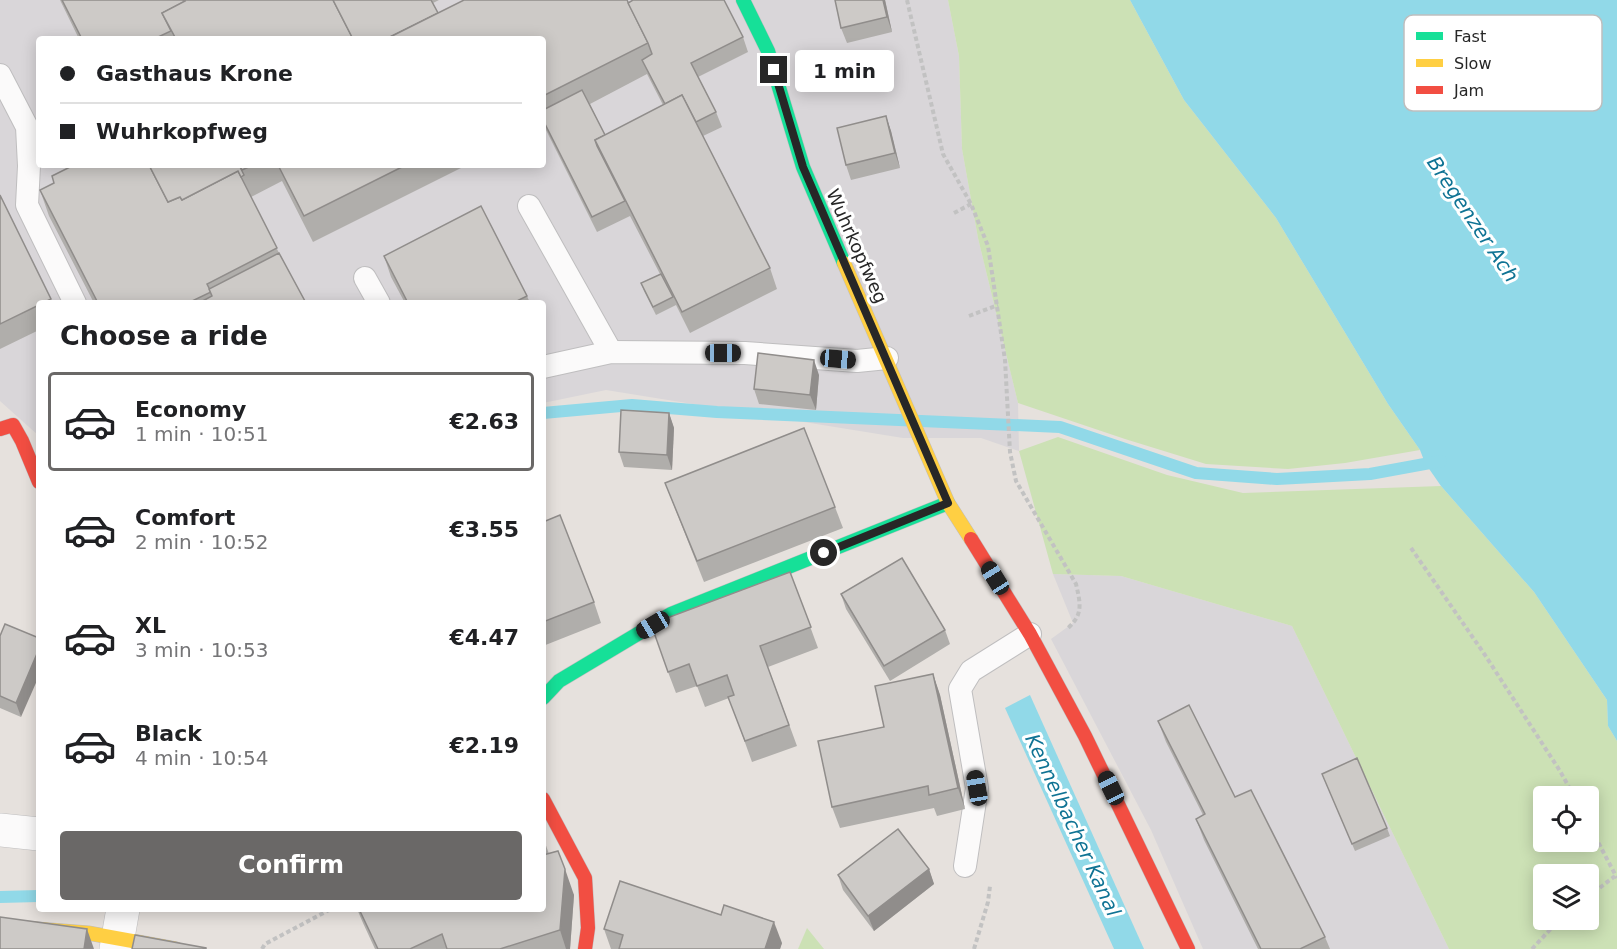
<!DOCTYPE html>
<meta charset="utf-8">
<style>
:root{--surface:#fff;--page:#f6f6f6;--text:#202124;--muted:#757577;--line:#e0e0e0;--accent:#6a6867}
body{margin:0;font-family:"DejaVu Sans",sans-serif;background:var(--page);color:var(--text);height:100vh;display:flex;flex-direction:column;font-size:22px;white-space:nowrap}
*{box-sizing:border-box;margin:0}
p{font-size:20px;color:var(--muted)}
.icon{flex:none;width:33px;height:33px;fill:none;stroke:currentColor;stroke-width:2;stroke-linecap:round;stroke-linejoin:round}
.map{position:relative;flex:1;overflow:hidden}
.drawer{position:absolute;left:36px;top:300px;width:510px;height:612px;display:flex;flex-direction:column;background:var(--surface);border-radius:6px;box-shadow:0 3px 15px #0003}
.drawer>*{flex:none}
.top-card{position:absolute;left:36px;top:36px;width:510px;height:132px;border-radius:6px;box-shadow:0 3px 15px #0003;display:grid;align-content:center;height:132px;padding:0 24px;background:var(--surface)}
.fabs{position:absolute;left:1533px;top:786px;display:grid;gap:12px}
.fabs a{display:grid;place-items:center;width:66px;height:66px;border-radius:6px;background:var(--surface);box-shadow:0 3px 15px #0003;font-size:30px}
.end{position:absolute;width:27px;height:27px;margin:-14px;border:8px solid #272727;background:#fff;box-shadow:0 0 0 3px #fff}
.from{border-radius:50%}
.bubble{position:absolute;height:42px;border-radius:6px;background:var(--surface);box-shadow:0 3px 15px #0003;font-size:20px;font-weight:800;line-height:42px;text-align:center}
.car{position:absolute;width:18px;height:36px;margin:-18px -9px;border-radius:8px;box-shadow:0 0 4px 2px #0007;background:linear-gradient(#222 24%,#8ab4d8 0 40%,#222 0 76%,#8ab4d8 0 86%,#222 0)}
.top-card b{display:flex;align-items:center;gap:21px;height:57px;font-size:22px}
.top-card b+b{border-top:2px solid var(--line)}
.top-card i{width:15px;height:15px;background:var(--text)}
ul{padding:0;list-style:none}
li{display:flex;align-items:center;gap:18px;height:99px;margin:0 12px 9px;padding:0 12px;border:3px solid transparent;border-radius:6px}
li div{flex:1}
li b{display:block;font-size:22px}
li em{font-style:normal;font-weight:800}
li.on{border-color:var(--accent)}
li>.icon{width:54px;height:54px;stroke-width:1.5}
h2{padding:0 24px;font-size:27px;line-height:72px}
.action{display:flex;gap:12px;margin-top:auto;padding:12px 24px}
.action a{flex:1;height:69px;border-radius:6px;background:var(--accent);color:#fff;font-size:24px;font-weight:800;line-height:69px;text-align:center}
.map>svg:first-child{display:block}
.industrial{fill:#d9d6d9;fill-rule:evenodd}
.green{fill:#cce1b5;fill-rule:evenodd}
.water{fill:#91d9e8}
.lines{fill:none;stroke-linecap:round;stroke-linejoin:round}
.stream{stroke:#91d9e8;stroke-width:12}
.lane-casing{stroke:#bfbebf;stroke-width:24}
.street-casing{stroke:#bfbebf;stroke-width:34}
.fast-casing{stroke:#bfbebf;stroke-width:15}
.slow-casing{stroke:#bfbebf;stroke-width:15}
.jam-casing{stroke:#bfbebf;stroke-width:15}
.path{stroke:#c2c2c2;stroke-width:4;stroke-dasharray:4.5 3;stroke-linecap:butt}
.lane{stroke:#fbfafa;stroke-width:22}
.street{stroke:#fbfafa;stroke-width:33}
.fast{stroke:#16e098;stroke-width:14}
.slow{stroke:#ffcf43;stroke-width:14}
.jam{stroke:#f24e42;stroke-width:14}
.wall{fill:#b0aeab;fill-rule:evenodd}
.shaded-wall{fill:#908d8b}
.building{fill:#cdcac7;stroke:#908d8b;stroke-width:1.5}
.route{stroke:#272727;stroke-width:8}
.labels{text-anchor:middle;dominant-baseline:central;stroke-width:6;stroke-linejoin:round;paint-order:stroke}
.street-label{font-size:18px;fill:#272727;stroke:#fff}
.water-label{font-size:20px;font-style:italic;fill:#0f7394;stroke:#fff}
.key{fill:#fff;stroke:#bebebe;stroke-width:1.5}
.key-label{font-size:16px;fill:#272727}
</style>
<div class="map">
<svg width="1617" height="949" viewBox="0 0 1617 949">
<rect width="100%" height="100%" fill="#e6e1dd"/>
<g class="industrial">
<path d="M0,0H948L959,56L962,149L978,238L1018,403L1019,451L981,438H903L606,390L543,403V303H39V436L0,401ZM39,39H543V165H39Z"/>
<path d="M1053,574L1121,576L1292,626L1449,949H1203L1151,830L1051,639L1073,623Z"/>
</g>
<g class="green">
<path d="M948,0H1130L1184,100L1276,218L1388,404L1420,450L1345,463L1288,469L1206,464L1125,439L1018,403L978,238L962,149L959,56Z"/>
<path d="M1058,437L1167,475L1243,493L1441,486L1534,592L1607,700L1608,726L1617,741V949H1449L1292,626L1121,576L1053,574L1019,451ZM1544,796H1588V842H1544ZM1544,874H1588V920H1544Z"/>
<path d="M807,928L824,949H798Z"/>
</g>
<g class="water">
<path d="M1130,0H1617V741L1608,726L1607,700L1534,592L1441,486L1425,463L1420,450L1388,404L1276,218L1184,100Z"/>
<path d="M1030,695L1144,949H1114L1005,708Z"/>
</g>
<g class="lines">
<g class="stream">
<path d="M543,413L632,405L717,412L1060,427L1196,473L1277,479L1370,474L1441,461"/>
<path d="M0,897L39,896"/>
</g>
<g class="lane-casing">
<g id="lane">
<path d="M0,75L27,127L29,166L27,205L75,303"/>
<path d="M529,206L611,352"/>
<path d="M365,278L379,303"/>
<path d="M543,367L611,352L745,353L857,361L887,358"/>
<path d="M965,866L977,788L960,689L971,671L1030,634"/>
</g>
</g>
<g class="street-casing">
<g id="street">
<path d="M0,830L39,834"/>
<path d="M116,949L123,909"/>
</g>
</g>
<g class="fast-casing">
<g id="fast">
<path d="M743,0L768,51L803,167L844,263"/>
<path d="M543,698L559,681L671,614L948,503"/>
</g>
</g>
<g class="slow-casing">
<g id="slow">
<path d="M844,263L948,503L971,539"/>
<path d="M0,926L88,933L176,949"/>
</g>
</g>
<g class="jam-casing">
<g id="jam">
<path d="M0,429L13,425L22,441L39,482"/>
<path d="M971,539L1030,634L1085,736L1188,949"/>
<path d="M543,799L585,878L588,928L585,949"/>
</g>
</g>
<g class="path">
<path d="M907,0L943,154L971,204L988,246L1005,360L1010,452L1016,481L1076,584C1080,602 1084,614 1068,628"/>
<path d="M954,213L971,204"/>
<path d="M969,316L998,305"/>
<path d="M1411,548L1485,655L1560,771L1574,796"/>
<path d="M1588,823L1617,878"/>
<path d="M1588,897L1615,876"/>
<path d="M262,949L265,944L331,909"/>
<path d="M974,949L988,902L990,886"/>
<path d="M1532,949L1559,920"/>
</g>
<use href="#lane" class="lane"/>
<use href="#street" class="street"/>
<use href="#fast" class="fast"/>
<use href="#slow" class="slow"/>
<use href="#jam" class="jam"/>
</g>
<g class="wall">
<path d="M60,0H439L433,3L438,13L628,3L743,37L748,52L698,77L716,112L722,127L703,136L770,268L777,289L690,333L676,305L656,315L644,291L641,283L660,274L630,216L597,232L544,126L543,127V39H79ZM647,74L663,105L605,135L590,104Z"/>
<path d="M885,0L892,32L847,43L841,28Z"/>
<path d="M886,116L891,131L900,168L851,180L846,165Z"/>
<path d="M74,165H467L313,242L282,181L251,197L279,253L306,303H94L49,216L40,190L54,183L52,176Z"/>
<path d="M0,195L52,303H39V330L0,349Z"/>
<path d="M384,256L527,296L530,303H405L391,277Z"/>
<path d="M819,375L816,410L759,404L754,389Z"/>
<path d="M669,413L674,428L672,470L624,467L619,452Z"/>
<path d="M665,483L835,507L843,528L704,582Z"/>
<path d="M543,522L594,602L601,623L543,646Z"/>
<path d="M790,572L818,648L768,667L797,746L752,762L729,698L705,707L697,686L676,693L668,672Z"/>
<path d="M841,594L945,630L950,644L890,681L846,609Z"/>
<path d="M0,636L21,717L0,708Z"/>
<path d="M933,674L940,695L965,809L937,816L934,808L840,828L832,807L884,727Z"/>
<path d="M1158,721L1235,797L1325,937L1330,949H1258L1204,840L1196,819L1203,815L1166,742Z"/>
<path d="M1322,774L1387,828L1390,836L1355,851Z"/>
<path d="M543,837L549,854L574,895L570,949H375L363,923L357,909H543Z"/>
<path d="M929,869L934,884L874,931L843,890L838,875Z"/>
<path d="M604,929L782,943L780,949H611Z"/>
</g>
<g class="shaded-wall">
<path d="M883,0H885L892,32L887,17Z"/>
<path d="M886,116L891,131L900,168L895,153Z"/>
<path d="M814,360L819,375L816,410L810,395Z"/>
<path d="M669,413L674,428L672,470L667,455Z"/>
<path d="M39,649V676L21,717L16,703Z"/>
<path d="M933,674L940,695L965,809L958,788Z"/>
<path d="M565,869L574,895L570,949H566L560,930Z"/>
<path d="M929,869L934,884L874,931L868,916Z"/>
<path d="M774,922L782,943L780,949H765Z"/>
<path d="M87,929L94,949H84Z"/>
</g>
<g class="building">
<path d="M62,0H183L184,2L162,13L171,31L154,39H82Z"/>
<path d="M184,0H333L353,39H176L162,13L185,1Z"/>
<path d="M333,0H431L438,13L386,39H353Z"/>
<path d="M464,0H627L648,43L543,96V39H386Z"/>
<path d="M633,0H724L743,37L691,63L716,112L696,122L682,95L665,104L642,60L652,54L648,43L628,3Z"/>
<path d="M835,0H883L887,17L841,28Z"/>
<path d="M582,90L605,135L595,140L597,146L625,201L592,217L543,120V110Z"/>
<path d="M682,95L770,268L682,312L595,140Z"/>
<path d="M886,116L895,153L846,165L837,128Z"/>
<path d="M74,165H149L168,202L180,197L182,200L238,171L277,248L207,284L211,292L188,303H98L40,190L54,183L52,176Z"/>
<path d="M149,165H239L244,175L241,177L238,171L182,200L180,197L168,202Z"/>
<path d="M239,165H253L242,170Z"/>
<path d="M278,165H406L304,216Z"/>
<path d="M0,195L51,299L43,303H39V305L0,324Z"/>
<path d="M481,206L527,296L513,303H408L384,256Z"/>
<path d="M279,253L306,303H199L212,296L209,289Z"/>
<path d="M661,274L673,297L653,307L641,283Z"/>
<path d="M758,353L814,360L810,395L754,389Z"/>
<path d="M621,410L669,413L667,455L619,452Z"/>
<path d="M804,428L835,507L697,561L665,483Z"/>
<path d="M560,515L594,602L543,622V522Z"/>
<path d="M902,558L945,630L884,666L841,594Z"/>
<path d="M790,572L811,627L760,646L789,725L745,741L728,697L734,695L727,675L697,686L689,664L668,672L651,624Z"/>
<path d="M5,624L39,638V649L16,703L0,696V636Z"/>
<path d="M933,674L958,788L929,795L928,786L832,807L818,741L884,727L875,686Z"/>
<path d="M1189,705L1235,797L1251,790L1325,937L1300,949H1261L1196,819L1205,814L1158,721Z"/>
<path d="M1357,758L1387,828L1352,844L1322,774Z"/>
<path d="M898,829L929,869L868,916L838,875Z"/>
<path d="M558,851L565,869L560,930L500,949H447L442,934L410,949H378L359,909H543V855Z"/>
<path d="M620,881L721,915L724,905L774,922L765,949H619L623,935L604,929Z"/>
<path d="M0,917L87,929L84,949H0Z"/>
<path d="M135,935L206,948V949H132Z"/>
</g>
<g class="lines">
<path class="route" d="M774,70L803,167L948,503L824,553"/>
</g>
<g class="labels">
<g class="street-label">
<text transform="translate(857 246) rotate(66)">Wuhrkopfweg</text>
</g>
<g class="water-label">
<text transform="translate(1473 219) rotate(56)">Bregenzer Ach</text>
<text transform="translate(1073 825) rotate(65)">Kennelbacher Kanal</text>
</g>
</g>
<rect x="1404" y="15" width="198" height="96" rx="9" class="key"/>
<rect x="1416" y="32" width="27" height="8" fill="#16e098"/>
<rect x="1416" y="59" width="27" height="8" fill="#ffcf43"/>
<rect x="1416" y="86" width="27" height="8" fill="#f24e42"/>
<g class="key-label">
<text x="1454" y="42">Fast</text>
<text x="1454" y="69">Slow</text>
<text x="1454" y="96">Jam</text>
</g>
</svg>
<div class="fabs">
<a><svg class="icon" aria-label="locate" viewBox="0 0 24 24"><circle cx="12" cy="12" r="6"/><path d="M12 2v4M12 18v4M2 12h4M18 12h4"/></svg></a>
<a><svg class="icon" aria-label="layers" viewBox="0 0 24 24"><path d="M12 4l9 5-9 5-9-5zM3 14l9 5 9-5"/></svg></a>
</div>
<i class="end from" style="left:824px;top:553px"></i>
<i class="end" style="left:774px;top:70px"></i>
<div class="bubble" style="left:795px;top:50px;width:99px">1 min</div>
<i class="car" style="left:723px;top:353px;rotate:90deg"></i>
<i class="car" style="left:838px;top:359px;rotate:95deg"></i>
<i class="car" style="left:995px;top:578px;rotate:328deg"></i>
<i class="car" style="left:653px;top:625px;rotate:239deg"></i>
<i class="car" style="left:977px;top:788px;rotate:350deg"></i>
<i class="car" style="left:1111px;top:788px;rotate:334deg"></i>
<div class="top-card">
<b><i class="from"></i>Gasthaus Krone</b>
<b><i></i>Wuhrkopfweg</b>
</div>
<section class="drawer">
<h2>Choose a ride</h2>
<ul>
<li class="on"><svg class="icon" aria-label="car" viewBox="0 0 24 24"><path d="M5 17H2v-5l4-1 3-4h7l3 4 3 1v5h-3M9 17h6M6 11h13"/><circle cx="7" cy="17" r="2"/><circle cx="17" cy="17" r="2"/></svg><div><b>Economy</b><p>1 min · 10:51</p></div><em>€2.63</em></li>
<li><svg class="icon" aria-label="car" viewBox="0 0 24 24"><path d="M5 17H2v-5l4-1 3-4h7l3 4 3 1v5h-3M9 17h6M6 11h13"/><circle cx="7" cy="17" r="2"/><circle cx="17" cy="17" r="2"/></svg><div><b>Comfort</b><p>2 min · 10:52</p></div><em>€3.55</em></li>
<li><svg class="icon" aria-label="car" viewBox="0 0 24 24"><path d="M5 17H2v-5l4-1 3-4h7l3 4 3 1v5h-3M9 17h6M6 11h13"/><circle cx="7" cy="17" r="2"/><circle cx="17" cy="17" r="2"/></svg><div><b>XL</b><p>3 min · 10:53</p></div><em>€4.47</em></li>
<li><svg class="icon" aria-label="car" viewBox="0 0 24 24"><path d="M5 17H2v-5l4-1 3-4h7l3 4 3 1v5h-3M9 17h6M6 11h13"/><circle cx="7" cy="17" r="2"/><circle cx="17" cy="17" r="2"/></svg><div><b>Black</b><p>4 min · 10:54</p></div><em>€2.19</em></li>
</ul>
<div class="action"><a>Confirm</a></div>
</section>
</div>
